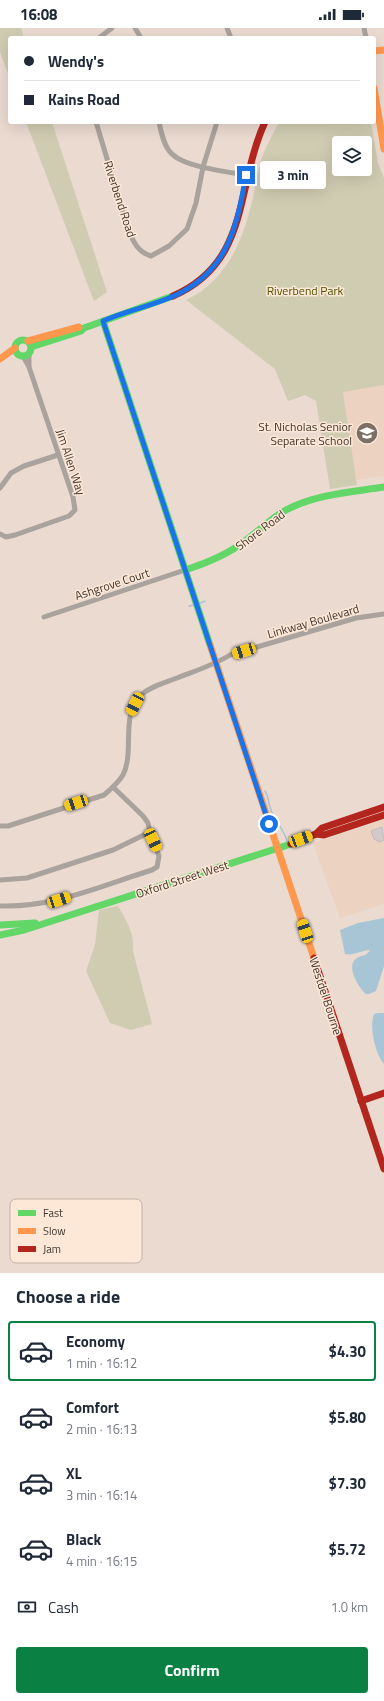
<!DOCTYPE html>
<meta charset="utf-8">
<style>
:root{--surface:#fff;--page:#f6f6f7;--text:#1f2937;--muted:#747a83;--line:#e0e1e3;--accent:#0b8043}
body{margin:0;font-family:"Titillium Web",sans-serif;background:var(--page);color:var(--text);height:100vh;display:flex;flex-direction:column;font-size:15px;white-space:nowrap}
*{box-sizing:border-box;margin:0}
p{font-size:13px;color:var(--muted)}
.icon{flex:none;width:22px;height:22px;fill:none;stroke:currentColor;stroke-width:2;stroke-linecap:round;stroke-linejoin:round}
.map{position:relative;height:1245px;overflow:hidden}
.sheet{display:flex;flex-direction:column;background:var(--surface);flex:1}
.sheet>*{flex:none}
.banner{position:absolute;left:8px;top:8px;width:368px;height:88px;border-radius:4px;box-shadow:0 4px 16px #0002;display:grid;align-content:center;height:88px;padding:0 16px;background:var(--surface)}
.buttons{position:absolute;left:332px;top:108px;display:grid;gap:8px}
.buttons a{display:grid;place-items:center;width:40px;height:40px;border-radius:4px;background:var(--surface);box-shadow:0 4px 16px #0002;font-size:20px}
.end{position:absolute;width:18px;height:18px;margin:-9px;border:5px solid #1a73e8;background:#fff;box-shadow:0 0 0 2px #fff}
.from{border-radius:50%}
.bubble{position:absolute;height:28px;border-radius:4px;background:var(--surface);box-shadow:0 4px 16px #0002;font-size:13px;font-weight:700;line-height:28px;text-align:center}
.car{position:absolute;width:12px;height:24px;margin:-12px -6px;border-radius:5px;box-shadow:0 0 3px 1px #0007;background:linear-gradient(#f5c518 24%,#345 0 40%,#f5c518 0 76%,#345 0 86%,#f5c518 0)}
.banner b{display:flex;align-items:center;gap:14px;height:38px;font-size:15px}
.banner b+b{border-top:1px solid var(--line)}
.banner i{width:10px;height:10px;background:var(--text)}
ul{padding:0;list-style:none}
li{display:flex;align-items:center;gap:12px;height:60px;margin:0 8px 6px;padding:0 8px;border:2px solid transparent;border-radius:4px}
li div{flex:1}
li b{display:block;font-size:15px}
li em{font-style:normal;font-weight:700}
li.on{border-color:var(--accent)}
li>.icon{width:36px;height:36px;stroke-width:1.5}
h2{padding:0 16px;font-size:18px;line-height:48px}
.pay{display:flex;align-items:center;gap:10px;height:44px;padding:0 16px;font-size:15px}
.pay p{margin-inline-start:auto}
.cta{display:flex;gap:8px;margin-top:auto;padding:8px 16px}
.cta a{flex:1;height:46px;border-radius:4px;background:var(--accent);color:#fff;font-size:16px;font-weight:700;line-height:46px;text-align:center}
.status{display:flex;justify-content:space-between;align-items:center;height:28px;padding:0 20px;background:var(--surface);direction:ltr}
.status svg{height:11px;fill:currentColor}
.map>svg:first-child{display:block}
.built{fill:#ecd3c1}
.green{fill:#d0ccb2;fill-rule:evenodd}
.water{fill:#a7c5d5}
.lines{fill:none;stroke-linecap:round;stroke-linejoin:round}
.stream{stroke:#a7c5d5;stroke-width:1.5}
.building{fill:#d4c9c9;stroke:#c6bcbc}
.street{stroke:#aaa29c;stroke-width:5}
.fast{stroke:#63d668;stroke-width:7}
.slow{stroke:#ff974d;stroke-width:7}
.jam{stroke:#b3261e;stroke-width:7}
.route{stroke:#1a73e8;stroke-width:5}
.labels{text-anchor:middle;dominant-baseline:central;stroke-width:3;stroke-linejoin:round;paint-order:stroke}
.street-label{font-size:12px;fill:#3f352d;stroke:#fde8d7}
.park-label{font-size:12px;fill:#4d5301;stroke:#fde8d7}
.poi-label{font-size:12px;fill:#3f352d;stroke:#fde8d7;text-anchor:end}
.key{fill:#fde8d7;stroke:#c4b2a4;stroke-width:1}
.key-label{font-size:11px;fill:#3f352d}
</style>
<div class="status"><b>16:08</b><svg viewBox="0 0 49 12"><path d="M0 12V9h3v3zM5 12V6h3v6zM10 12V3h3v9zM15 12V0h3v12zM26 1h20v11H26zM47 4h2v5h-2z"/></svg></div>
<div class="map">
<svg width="384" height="1245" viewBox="0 0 384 1245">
<rect width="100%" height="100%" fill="#eadad0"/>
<g class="built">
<path d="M384,357V448L356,452L343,363Z"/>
<path d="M384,792V876L340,890L313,815Z"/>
</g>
<g class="green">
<path d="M0,0H21L24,10H10V51L0,24Z"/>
<path d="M26,94H52L107,264L94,273Z"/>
<path d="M279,94H371L378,135L384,150V357L343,364L357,457L330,461L316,373L305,367L288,373L275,341L186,272C223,255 241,218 250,181C255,165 256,148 261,133C265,119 273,107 279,94ZM339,115H365V141H339Z"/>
<path d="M118,878C126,892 135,906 133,923L152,996L131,1002L110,995L86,943L95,917L99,882Z"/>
</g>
<g class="water">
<path d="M384,890V938L376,963L369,966H366C358,959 345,937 357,930C362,927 367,928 370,922C362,922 353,928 345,926L340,902L358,895Z"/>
<path d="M378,985H384V1036C375,1026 369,998 374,986Z"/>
</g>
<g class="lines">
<g class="stream">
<path d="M200,575L205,573"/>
<path d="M189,578L194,577"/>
<path d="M265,763C269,769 268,773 270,779C273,793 285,801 287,814"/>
</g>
</g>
<path class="building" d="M382,799L384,812L379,814L374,811L371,803Z"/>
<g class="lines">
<g class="street">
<path d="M135,0L141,10"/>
<path d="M227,0L231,10"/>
<path d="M364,0L366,10"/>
<path d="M99,10L112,0"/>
<path d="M96,94L129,204C135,216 138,224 151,228L169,218L187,201L196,175L203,139L217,94"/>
<path d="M159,94C161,104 164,119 172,126C185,139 227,144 246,147"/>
<path d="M29,326V338"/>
<path d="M0,460L11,445L24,438L58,427"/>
<path d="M0,506L6,509L15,507L69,488L75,482L73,469L29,339L23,328"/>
<path d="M44,589L185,542"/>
<path d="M113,759L143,788L148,795L150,804"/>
<path d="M0,798H8L104,767C111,761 118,755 123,747C135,723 120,687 141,667C151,658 164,655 177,650C195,643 214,637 230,627L356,590L384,586"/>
<path d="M0,852L27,850L113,822L150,804L159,828L157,839L152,842C103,857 53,880 0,878"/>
</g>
<g class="fast">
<path d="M103,293L210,617"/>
<circle cx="23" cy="320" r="8"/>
<path d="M31,319L81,303L84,300L173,268"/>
<path d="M185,542C207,535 227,527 245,513C259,503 271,490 286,482C316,466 352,464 384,459"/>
<path d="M0,897L35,895"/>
<path d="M0,907L24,902L291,816"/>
</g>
<g class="slow">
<path d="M374,23L384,22"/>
<path d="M374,60L384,121"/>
<path d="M28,313L79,299"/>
<path d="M0,331L15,320"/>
<path d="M210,617L314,930"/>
</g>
<g class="jam">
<path d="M173,268C251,234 235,159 265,94"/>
<path d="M316,806L324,807L384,787"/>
<path d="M291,816L316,806L322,800L384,779"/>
<path d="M314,930L384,1141"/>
<path d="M361,1073L384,1065"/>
</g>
</g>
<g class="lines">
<path class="route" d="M246,147C237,197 229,241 178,266C154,278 127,282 103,293L269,796"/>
</g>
<defs>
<g id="school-disc" transform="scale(1.15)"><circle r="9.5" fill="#7b6f66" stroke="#fde8d7"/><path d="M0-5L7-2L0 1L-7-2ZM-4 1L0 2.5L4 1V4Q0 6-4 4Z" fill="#fff"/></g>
</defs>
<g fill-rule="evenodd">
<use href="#school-disc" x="367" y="405"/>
</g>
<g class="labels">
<g class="street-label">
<text transform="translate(120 171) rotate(72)">Riverbend Road</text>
<text transform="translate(71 434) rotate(72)">Jim Allen Way</text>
<text transform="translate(260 502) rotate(-37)">Shore Road</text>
<text transform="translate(112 556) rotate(-18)">Ashgrove Court</text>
<text transform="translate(313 593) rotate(-16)">Linkway Boulevard</text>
<text transform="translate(182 851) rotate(-18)">Oxford Street West</text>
<text transform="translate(326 968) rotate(72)">Westdel Bourne</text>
</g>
<g class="park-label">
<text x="305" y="262">Riverbend Park</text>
</g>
<g class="poi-label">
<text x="352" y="398">St. Nicholas Senior<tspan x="352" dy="14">Separate School</tspan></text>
</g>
</g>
<rect x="10" y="1171" width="132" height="64" rx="6" class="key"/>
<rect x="18" y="1182" width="18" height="6" fill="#63d668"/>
<rect x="18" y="1200" width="18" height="6" fill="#ff974d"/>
<rect x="18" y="1218" width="18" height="6" fill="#b3261e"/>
<g class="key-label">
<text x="43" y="1189">Fast</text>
<text x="43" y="1207">Slow</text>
<text x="43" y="1225">Jam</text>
</g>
</svg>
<div class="buttons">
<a><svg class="icon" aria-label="layers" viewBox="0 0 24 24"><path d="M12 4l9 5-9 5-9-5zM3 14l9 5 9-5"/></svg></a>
</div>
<i class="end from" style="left:269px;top:796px"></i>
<i class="end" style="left:246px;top:147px"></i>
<div class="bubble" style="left:260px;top:133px;width:66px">3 min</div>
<i class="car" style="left:244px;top:623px;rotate:253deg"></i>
<i class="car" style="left:135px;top:676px;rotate:207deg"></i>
<i class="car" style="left:76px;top:775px;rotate:252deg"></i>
<i class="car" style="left:301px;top:811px;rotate:70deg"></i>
<i class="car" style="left:153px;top:812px;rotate:155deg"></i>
<i class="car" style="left:59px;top:872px;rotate:72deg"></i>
<i class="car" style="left:305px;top:903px;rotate:342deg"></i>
<div class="banner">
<b><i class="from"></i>Wendy's</b>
<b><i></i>Kains Road</b>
</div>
</div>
<section class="sheet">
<h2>Choose a ride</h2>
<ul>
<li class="on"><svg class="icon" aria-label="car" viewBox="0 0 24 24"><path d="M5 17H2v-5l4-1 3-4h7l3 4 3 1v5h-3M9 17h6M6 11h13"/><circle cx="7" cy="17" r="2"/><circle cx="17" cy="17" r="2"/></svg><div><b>Economy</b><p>1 min · 16:12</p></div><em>$4.30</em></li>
<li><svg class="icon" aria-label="car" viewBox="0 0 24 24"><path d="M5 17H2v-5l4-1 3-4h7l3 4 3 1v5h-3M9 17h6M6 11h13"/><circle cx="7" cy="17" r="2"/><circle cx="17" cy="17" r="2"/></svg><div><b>Comfort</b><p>2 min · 16:13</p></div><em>$5.80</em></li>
<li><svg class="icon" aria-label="car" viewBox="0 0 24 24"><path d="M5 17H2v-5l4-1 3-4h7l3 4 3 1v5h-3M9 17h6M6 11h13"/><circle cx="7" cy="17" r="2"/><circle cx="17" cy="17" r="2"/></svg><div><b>XL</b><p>3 min · 16:14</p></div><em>$7.30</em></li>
<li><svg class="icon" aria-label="car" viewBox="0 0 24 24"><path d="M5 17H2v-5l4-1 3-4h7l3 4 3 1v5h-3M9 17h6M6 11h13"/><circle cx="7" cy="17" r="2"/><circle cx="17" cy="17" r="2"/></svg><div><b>Black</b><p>4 min · 16:15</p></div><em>$5.72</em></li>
</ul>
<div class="pay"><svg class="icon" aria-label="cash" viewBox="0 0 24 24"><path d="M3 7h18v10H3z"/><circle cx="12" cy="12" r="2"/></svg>Cash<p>1.0 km</p></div>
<div class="cta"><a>Confirm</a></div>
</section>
